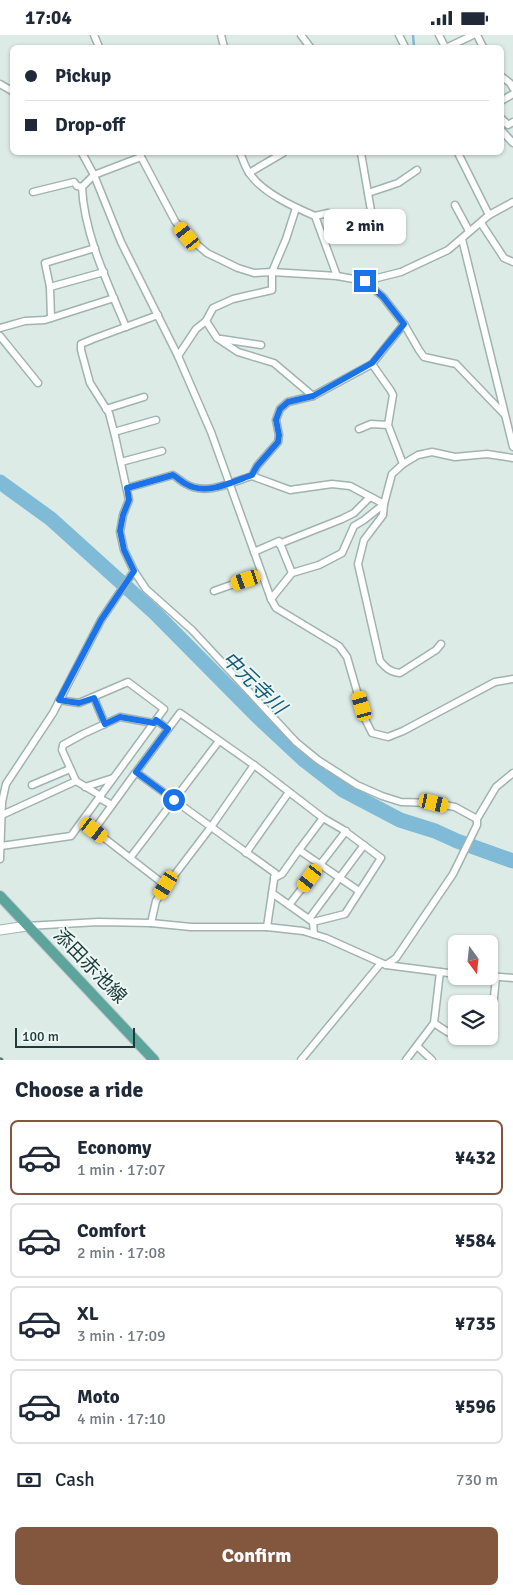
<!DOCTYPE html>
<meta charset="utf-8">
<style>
:root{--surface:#fff;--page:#f2f2f3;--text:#1f2937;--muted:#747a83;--line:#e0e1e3;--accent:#83573e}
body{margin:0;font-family:Signika,"Noto Sans JP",sans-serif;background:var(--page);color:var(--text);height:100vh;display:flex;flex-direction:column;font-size:19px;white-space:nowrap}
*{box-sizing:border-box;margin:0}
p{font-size:16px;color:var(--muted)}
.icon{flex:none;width:28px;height:28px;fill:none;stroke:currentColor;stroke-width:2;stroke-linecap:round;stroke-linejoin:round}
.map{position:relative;height:1025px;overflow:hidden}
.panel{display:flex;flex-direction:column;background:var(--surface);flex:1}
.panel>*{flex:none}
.guide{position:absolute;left:10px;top:10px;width:494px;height:110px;border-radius:8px;box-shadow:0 1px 4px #0004;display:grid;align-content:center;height:110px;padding:0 15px;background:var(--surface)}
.needle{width:32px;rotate:165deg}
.fabs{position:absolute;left:448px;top:900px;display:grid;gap:10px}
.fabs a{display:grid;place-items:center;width:50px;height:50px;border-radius:8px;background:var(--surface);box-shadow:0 1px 4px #0004;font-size:25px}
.scale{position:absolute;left:15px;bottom:12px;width:120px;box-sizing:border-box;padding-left:5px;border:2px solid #1d3b38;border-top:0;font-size:14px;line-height:18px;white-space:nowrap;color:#1d3b38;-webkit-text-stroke:4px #edf7f4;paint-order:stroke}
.end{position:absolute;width:22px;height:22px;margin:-11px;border:6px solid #1a73e8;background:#fff;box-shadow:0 0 0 2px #fff}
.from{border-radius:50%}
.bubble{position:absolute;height:35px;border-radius:8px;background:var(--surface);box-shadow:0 1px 4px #0004;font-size:16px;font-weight:700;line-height:35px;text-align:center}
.car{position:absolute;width:15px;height:30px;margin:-15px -8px;border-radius:6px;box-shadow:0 0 4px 1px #0007;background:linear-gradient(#f5c518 24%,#345 0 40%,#f5c518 0 76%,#345 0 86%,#f5c518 0)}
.guide b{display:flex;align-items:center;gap:18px;height:48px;font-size:19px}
.guide b+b{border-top:1px solid var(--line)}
.guide i{width:12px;height:12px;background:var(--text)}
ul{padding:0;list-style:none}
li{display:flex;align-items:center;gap:15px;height:75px;margin:0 10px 8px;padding:0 5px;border:2px solid var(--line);border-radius:8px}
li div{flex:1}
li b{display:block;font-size:19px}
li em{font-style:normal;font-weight:700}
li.current{border-color:var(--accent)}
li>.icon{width:45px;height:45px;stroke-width:1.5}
h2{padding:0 15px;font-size:22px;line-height:60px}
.pay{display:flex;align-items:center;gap:12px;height:55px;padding:0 15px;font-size:19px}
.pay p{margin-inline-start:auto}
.cta{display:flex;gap:10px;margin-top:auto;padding:10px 15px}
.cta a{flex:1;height:58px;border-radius:8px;background:var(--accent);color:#fff;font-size:20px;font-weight:700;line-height:58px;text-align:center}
.status{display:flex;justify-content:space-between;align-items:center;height:35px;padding:0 25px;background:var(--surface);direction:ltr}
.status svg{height:14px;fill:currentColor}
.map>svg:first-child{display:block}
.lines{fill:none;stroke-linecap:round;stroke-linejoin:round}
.stream{stroke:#7fbbd6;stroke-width:2.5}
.river{stroke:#7fbbd6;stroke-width:15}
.minor-casing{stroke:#a0b3af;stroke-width:9}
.secondary-casing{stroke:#9bb7b1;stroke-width:11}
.primary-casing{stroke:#c0c8c7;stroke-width:12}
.minor{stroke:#fff;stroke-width:6}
.secondary{stroke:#fff;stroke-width:9}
.primary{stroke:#5da49d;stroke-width:10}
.rail{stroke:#577773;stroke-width:2.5;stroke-dasharray:10 5;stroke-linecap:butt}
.route{stroke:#1a73e8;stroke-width:6}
.labels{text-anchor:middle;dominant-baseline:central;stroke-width:4;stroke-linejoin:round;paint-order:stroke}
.street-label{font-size:19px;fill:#1d3b38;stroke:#edf7f4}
.water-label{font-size:20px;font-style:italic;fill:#135a7b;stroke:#edf7f4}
</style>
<div class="status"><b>17:04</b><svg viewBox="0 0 49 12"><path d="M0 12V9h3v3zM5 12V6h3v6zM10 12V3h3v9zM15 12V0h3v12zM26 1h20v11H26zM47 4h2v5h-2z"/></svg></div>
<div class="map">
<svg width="513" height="1025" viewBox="0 0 513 1025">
<rect width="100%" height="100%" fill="#ddebe7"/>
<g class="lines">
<g class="stream">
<path d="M413,0L414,12"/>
<path d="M506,96L513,103"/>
</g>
<path class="river" d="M0,447L51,484L155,578L259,683L303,724L343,755L400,785L435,796L457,806L513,826"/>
<g class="minor-casing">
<g id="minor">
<path d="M94,0L99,12"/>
<path d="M221,0L224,12"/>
<path d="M301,0L310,12"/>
<path d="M399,0L405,12"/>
<path d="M439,0L445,12"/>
<path d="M477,0L483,12"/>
<path d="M448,12L473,0"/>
<path d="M501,41L510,48L513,53"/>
<path d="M0,49L12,56"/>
<path d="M501,66L513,59"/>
<path d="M501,83L505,87L501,90"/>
<path d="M505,87L508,90L513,87"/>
<path d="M501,95L513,108"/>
<path d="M82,118L94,140L121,207L178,321L211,397L271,564L276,573L339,611L347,622L365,684L372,698L388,702L403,696L495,647L513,644"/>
<path d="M139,118L175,186L187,201L207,218L238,233L254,238L272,237L337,241L365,246L401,237L448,215L489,180L513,167"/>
<path d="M240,118C243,124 245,133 250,139C263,158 294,172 315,181L337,241"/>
<path d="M458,118L489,180"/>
<path d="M249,138L283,118"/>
<path d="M33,157L74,147L77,151L82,152"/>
<path d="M368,158L398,148L417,135"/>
<path d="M455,170L469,196"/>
<path d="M315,181L328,178L373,187L361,118"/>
<path d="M481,188L504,223L513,227"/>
<path d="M462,204L513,412"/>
<path d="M365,246L383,262L404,289L419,315L424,322L456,329L504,379"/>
<path d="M50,252L45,228L95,213"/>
<path d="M51,283L50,252L104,237"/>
<path d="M206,286L217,303L238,317L274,328L313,361L372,329"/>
<path d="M126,292C108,249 84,199 82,152L94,140L141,122"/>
<path d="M0,293L25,286L45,285L114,263"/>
<path d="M0,301L38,348"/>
<path d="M221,304L261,310"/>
<path d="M178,321L196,294L206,286L213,273L233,264L272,255V237L286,204L296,173"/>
<path d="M106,374L144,362"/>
<path d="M359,394L371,389L388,390"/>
<path d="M114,397L156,385"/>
<path d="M121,427L162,416"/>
<path d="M403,429L418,420L432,417L455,422L487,419L513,423"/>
<path d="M252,441L290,455L332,449L350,451L384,469L383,480L364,505L358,529L380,626C386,633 390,637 400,638L436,615L441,609"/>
<path d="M127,453L173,440C178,443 182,447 186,449C206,461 232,447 252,441L257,431L278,407L279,400L276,385L280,374L288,367L313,361"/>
<path d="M279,509L342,484L354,478L370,462"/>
<path d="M254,517L279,506L292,538"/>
<path d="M134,536L146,554L192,595L296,707L318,725L357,750L382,761L401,767L434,768L455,772L477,784"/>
<path d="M214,556L262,539"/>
<path d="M271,564L292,538L319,530L342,518L354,491L364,485L384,469L392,439L403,429L388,390L393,360L391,356L372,329L404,289"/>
<path d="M94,663L105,689"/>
<path d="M156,685L168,694"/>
<path d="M254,730L323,783L342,794L381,823L345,879L313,887"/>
<path d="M136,737L180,678L254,730L211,792L166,851L94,795L136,737C182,771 229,805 275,838L267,892"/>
<path d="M76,746L62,715L63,710L83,699L120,682L153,688"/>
<path d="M32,750L70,734"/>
<path d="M85,752L113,743"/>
<path d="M99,763L112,770"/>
<path d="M2,780L76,746L101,761"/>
<path d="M323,783L299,815L359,856"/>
<path d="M1,811L71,801L164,674L128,647L79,668L59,665"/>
<path d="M246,818L289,757"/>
<path d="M130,823L219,706"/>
<path d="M0,824L2,767L6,749L53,678L101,585L134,536L124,515L120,497L123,480L129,465L115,401L109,378L90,348L81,315V309L93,304L158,280"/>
<path d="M274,843L282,839L299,815"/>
<path d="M272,858L313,887L314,899"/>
<path d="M289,870L346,796"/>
<path d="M309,884L364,810"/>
<path d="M151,888L156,866L166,851"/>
<path d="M27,891L98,887L151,888L191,892H267L303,896L326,903L386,930L456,939"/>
<path d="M386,930L396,923L453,839L477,790V784L496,752L513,738"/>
<path d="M487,941L513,943"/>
<path d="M434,988C448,998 466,1010 484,1001"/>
<path d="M489,997L491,993L496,942"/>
<path d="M417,1011L432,1025"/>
<path d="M301,1025L381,928"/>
<path d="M406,1025L434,988L440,937"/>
</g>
</g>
<g class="secondary-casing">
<path id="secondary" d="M0,895L27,891"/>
</g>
<g class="primary-casing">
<path id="primary" d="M0,861L154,1025"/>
</g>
<use href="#minor" class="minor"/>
<use href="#secondary" class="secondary"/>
<use href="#primary" class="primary"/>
<path class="rail" d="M0,1023L3,1025"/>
</g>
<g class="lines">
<path class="route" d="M174,765L136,737L168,694L156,685L154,688L120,682L105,689L94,663L79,668L59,665L101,585L134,536L124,515L120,496L123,480L129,465L127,453L173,440C178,443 182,447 186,449C206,461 232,447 252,440L257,431L278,407L279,400L276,385L280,374L288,367L313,361L372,328L404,289L383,262L365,246"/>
</g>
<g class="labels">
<g class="street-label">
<text transform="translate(90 931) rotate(46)">添田赤池線</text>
</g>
<g class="water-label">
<text transform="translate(254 648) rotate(44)">中元寺川</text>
</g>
</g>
</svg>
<div class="fabs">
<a><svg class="needle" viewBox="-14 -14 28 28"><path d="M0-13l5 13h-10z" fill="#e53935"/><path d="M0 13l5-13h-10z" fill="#747a83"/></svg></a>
<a><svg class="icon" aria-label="layers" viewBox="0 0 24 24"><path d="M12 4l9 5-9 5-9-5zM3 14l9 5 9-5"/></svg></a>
</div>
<div class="scale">100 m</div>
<i class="end from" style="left:174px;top:765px"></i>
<i class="end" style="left:365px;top:246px"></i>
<div class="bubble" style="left:324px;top:174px;width:82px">2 min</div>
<i class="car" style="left:187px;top:201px;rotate:321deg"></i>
<i class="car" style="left:246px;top:545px;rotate:251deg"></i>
<i class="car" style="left:362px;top:671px;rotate:344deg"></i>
<i class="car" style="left:434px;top:768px;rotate:103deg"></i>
<i class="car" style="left:94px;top:795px;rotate:128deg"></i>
<i class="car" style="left:310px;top:843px;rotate:217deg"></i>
<i class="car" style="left:166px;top:850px;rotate:212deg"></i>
<div class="guide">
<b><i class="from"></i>Pickup</b>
<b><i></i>Drop-off</b>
</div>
</div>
<section class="panel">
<h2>Choose a ride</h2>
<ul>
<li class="current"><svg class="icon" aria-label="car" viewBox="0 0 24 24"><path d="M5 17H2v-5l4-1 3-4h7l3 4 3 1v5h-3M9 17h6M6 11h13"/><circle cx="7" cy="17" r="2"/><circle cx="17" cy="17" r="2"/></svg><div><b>Economy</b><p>1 min · 17:07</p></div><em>¥432</em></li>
<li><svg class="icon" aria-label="car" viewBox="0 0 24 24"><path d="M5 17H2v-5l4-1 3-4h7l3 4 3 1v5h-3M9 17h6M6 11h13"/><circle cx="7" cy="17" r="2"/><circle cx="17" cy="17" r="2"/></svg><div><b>Comfort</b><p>2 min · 17:08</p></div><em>¥584</em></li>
<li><svg class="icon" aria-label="car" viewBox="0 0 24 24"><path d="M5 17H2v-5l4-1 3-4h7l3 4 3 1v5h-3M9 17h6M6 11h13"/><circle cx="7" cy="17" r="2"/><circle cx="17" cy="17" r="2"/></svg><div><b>XL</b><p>3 min · 17:09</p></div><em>¥735</em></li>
<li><svg class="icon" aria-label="car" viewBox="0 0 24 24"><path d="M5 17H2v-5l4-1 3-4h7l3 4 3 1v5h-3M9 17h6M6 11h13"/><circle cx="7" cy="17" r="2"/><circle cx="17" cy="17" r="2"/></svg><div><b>Moto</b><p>4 min · 17:10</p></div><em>¥596</em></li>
</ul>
<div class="pay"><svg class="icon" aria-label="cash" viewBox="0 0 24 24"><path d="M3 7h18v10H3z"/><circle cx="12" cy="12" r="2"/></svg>Cash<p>730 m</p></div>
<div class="cta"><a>Confirm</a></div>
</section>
